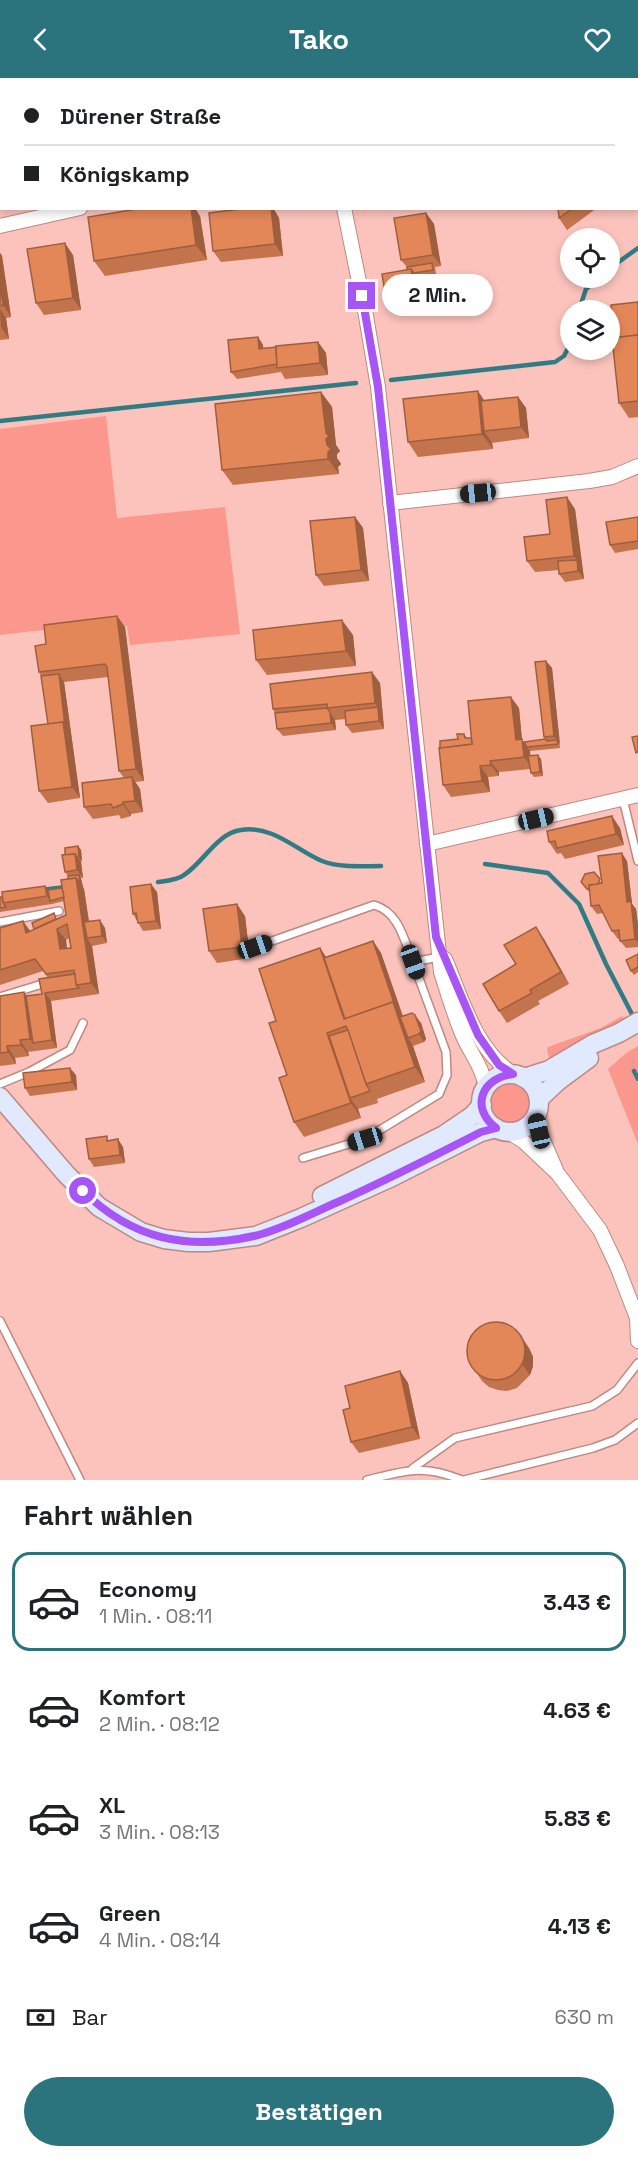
<!DOCTYPE html>
<html lang="de">
<meta charset="utf-8">
<style>
:root{--surface:#fff;--page:#f6f6f6;--text:#202124;--muted:#757577;--line:#e0e0e0;--accent:#2b747d}
body{margin:0;font-family:"Space Grotesk",sans-serif;background:var(--page);color:var(--text);height:100vh;display:flex;flex-direction:column;font-size:22px;white-space:nowrap}
*{box-sizing:border-box;margin:0}
p{font-size:20px;color:var(--muted)}
.icon{flex:none;width:33px;height:33px;fill:none;stroke:currentColor;stroke-width:2;stroke-linecap:round;stroke-linejoin:round}
.map{position:relative;height:1402px;overflow:hidden}
.drawer{display:flex;flex-direction:column;background:var(--surface);flex:1}
.drawer>*{flex:none}
.top-card{position:absolute;left:0px;top:0px;width:639px;height:132px;box-shadow:0 3px 9px #0003;display:grid;align-content:center;height:132px;padding:0 24px;background:var(--surface)}
.buttons{position:absolute;left:560px;top:150px;display:grid;gap:12px}
.buttons a{display:grid;place-items:center;width:60px;height:60px;border-radius:50%;background:var(--surface);box-shadow:0 3px 9px #0003;font-size:30px}
.end{position:absolute;width:27px;height:27px;margin:-14px;border:8px solid #a855f7;background:#fff;box-shadow:0 0 0 3px #fff}
.from{border-radius:50%}
.bubble{position:absolute;height:42px;border-radius:21px;background:var(--surface);box-shadow:0 3px 9px #0003;font-size:20px;font-weight:700;line-height:42px;text-align:center}
.car{position:absolute;width:18px;height:36px;margin:-18px -9px;border-radius:8px;box-shadow:0 0 4px 2px #0007;background:linear-gradient(#222 24%,#8ab4d8 0 40%,#222 0 76%,#8ab4d8 0 86%,#222 0)}
.top-card b{display:flex;align-items:center;gap:21px;height:57px;font-size:22px}
.top-card b+b{border-top:2px solid var(--line)}
.top-card i{width:15px;height:15px;background:var(--text)}
ul{padding:0;list-style:none}
li{display:flex;align-items:center;gap:18px;height:99px;margin:0 12px 9px;padding:0 12px;border:3px solid transparent;border-radius:18px}
li div{flex:1}
li b{display:block;font-size:22px}
li em{font-style:normal;font-weight:700}
li.current{border-color:var(--accent)}
li>.icon{width:54px;height:54px;stroke-width:1.5}
h2{padding:0 24px;font-size:27px;line-height:72px}
.pay{display:flex;align-items:center;gap:15px;height:66px;padding:0 24px;font-size:22px}
.pay p{margin-inline-start:auto}
.button{display:flex;gap:12px;margin-top:auto;padding:12px 24px}
.button a{flex:1;height:69px;border-radius:36px;background:var(--accent);color:#fff;font-size:24px;font-weight:700;line-height:69px;text-align:center}
header{display:flex;justify-content:space-between;align-items:center;height:78px;padding:0 24px;background:var(--accent);color:#fff;font-size:27px;font-weight:700}
.map>svg:first-child{display:block}
.green{fill:#fc978d}
.lines{fill:none;stroke-linecap:round;stroke-linejoin:round}
.stream{stroke:#307c85;stroke-width:4.5}
.service-casing{stroke:#be8983;stroke-width:10}
.minor-casing{stroke:#be8983;stroke-width:16}
.secondary-casing{stroke:#be8983;stroke-width:21}
.service{stroke:#fff;stroke-width:7}
.minor{stroke:#fff;stroke-width:14}
.secondary{stroke:#e0e9fe;stroke-width:18}
.wall{fill:#c3744d;fill-rule:evenodd}
.shaded-wall{fill:#9f5e3e}
.building{fill:#e38759;stroke:#9f5e3e;stroke-width:1.5;fill-rule:evenodd}
.route{stroke:#a855f7;stroke-width:8}
</style>
<header><svg class="icon" aria-label="back" viewBox="0 0 24 24"><path d="M15 5l-7 7 7 7"/></svg>Tako<svg class="icon" aria-label="heart" viewBox="0 0 24 24"><path d="M12 20l-8-8c-3-5 5-10 8-4 3-6 11-1 8 4z"/></svg></header>
<div class="map">
<svg width="638" height="1402" viewBox="0 0 638 1402">
<rect width="100%" height="100%" fill="#fbc3bc"/>
<g class="green">
<path d="M106,338L117,440L225,429L240,556L130,567L127,548L53,556L52,551L0,557V351Z"/>
<path d="M622,938L625,942L550,984L547,972L548,969L601,950Z"/>
<path d="M638,968V1066L608,991L625,976Z"/>
<circle cx="511" cy="1024" r="21"/>
</g>
<g class="lines">
<g class="stream">
<path d="M609,191L638,170"/>
<path d="M579,232L586,211L598,200"/>
<path d="M391,302L555,284L564,278L570,266"/>
<path d="M0,343L356,305"/>
<path d="M485,786L548,795L579,826L606,886L634,940"/>
<path d="M158,804C166,803 178,802 184,797C203,785 217,755 241,752C273,747 296,772 322,783C340,790 362,788 381,788"/>
<path d="M41,812L66,809"/>
<path d="M634,993L638,1001"/>
</g>
<g class="service-casing">
<g id="service">
<path d="M636,0V2"/>
<path d="M623,721L638,783"/>
<path d="M0,844L59,833"/>
<path d="M255,869L374,827C399,834 404,862 413,884L439,879"/>
<path d="M0,919L39,907"/>
<path d="M0,1006L29,994L70,972L83,945"/>
<path d="M303,1080L365,1061L439,1016L447,997L446,974L413,884"/>
<path d="M0,1243L80,1402"/>
<path d="M413,1390L455,1360L592,1328L617,1312L638,1285"/>
<path d="M367,1402C407,1392 423,1386 462,1402"/>
<path d="M464,1402L593,1370L615,1362L638,1345"/>
</g>
</g>
<g class="minor-casing">
<g id="minor">
<path d="M316,0V2"/>
<path d="M535,0V2"/>
<path d="M344,130L366,238L378,309L441,894C448,916 454,937 463,958C471,976 483,990 486,1010"/>
<path d="M0,148L80,130"/>
<path d="M390,425L589,403L612,399L638,388"/>
<path d="M427,766L638,717"/>
<path d="M445,881C462,921 475,971 513,996"/>
<path d="M536,1039L539,1053L556,1092"/>
<path d="M509,1054L523,1063L558,1096L600,1152L617,1188L637,1240L638,1263"/>
</g>
</g>
<g class="secondary-casing">
<g id="secondary">
<circle cx="510" cy="1025" r="29"/>
<path d="M524,1000L549,992L593,966L619,955L638,944"/>
<path d="M0,1019L66,1096L99,1129L141,1154L164,1161L188,1164H209L256,1158L301,1140L392,1099L481,1054L496,1050"/>
<path d="M539,1021L558,1003L589,980"/>
<path d="M322,1118L444,1057L472,1038L482,1027"/>
</g>
</g>
<use href="#service" class="service"/>
<use href="#minor" class="minor"/>
<use href="#secondary" class="secondary"/>
</g>
<g class="wall">
<path d="M395,0H433V2H396Z"/>
<path d="M463,0H496V2H464Z"/>
<path d="M564,0H594L565,1Z"/>
<path d="M249,130H273L279,140L283,178L221,184L213,173Z"/>
<path d="M558,130H597L567,152L559,140Z"/>
<path d="M426,135L434,146L441,188L435,189L436,196L417,199L420,215L413,216L415,225L392,229L386,221L407,192V189L401,182Z"/>
<path d="M200,138L207,182L105,198L94,183Z"/>
<path d="M0,175L2,178L11,239L6,240L9,261L0,262Z"/>
<path d="M73,177L81,232L44,237L36,225Z"/>
<path d="M638,224V339L629,340L619,325L614,260Z"/>
<path d="M258,259L263,267V270L318,264L326,275L328,297L285,301L281,294L237,301L231,294Z"/>
<path d="M321,314L332,329L336,367L340,373L337,376V380L341,386L338,389L339,396L233,407L222,392Z"/>
<path d="M518,319L526,330L529,360L492,365L493,371L418,379L408,364L484,322Z"/>
<path d="M575,431L584,501L565,504L559,496V492L535,494L527,483L550,456Z"/>
<path d="M355,439L363,450L369,503L324,508L316,497Z"/>
<path d="M638,439V471L615,475L610,467Z"/>
<path d="M117,538L125,549L144,703L135,704L140,711L143,734L131,736V738L121,741L119,737L93,741L84,729L124,700L119,693L108,599L64,604L80,720L48,725L39,713L48,646L41,598L39,594L46,566Z"/>
<path d="M353,557L356,588L267,597L256,582Z"/>
<path d="M546,583L552,590L560,670L530,673V678L541,681L543,698L534,699L531,695L530,691L499,694V698L488,699L490,714L451,719L443,707L458,661L464,656L467,660H471L519,630L522,662L524,664L545,661L544,659Z"/>
<path d="M380,605L384,651L352,655L346,647V641L335,642L336,652L283,658L277,651L275,635L273,631Z"/>
<path d="M620,750L624,767L565,781L561,775L557,776L549,764Z"/>
<path d="M78,768L81,772L82,783L81,784L83,800H81L83,809L84,811L89,843L105,850L107,865L92,868L99,916L51,923L57,970L28,974L29,978L15,980L16,986L0,988V918L24,914L26,918L42,916L48,900L43,893L0,907V850L30,853L66,837L64,823L52,826L0,834V819L62,810L68,801V798L65,794V777ZM69,860L71,870L67,871L66,862Z"/>
<path d="M627,783L632,826L636,831L638,847V869L626,870L620,863V861H618L612,853L603,835L597,836L591,828L590,815L581,804H602Z"/>
<path d="M157,814L161,851L143,853L133,836Z"/>
<path d="M245,838L250,880L217,885L209,873Z"/>
<path d="M544,861L569,906L538,923L540,926L507,945L499,933L516,886Z"/>
<path d="M373,863L381,875L403,938L421,945L426,961L424,964L413,968L425,1004L377,1021L378,1025L358,1031L361,1040L304,1059L294,1044L287,997L276,943L320,870L326,879Z"/>
<path d="M638,876V894L634,897L631,893Z"/>
<path d="M76,997L77,1012L30,1018L25,1010Z"/>
<path d="M110,1062L123,1069L125,1085L94,1089L89,1081Z"/>
<path d="M529,1270L533,1279V1288L530,1297L517,1310L507,1313L498,1312L489,1309L482,1303L474,1291Z"/>
<path d="M400,1293L408,1305L420,1361L359,1375L351,1364L350,1330Z"/>
</g>
<g class="shaded-wall">
<path d="M191,130H195L200,138L207,182L196,167Z"/>
<path d="M271,130H273L279,140L283,178L275,166Z"/>
<path d="M426,135L434,146L441,188L433,177Z"/>
<path d="M65,165L73,177L81,232L73,220Z"/>
<path d="M0,175L2,178L11,239L3,227L0,207Z"/>
<path d="M411,191L417,199L420,215L414,208Z"/>
<path d="M408,208L413,216L415,225L409,217Z"/>
<path d="M0,231L6,240L9,261L1,249Z"/>
<path d="M258,259L263,267L264,278L259,271Z"/>
<path d="M318,264L326,275L328,297L320,285Z"/>
<path d="M478,313L488,328L484,353L492,365L493,371L482,356Z"/>
<path d="M321,314L332,329L336,367L340,373L337,376V380L341,386L338,389L339,396L328,381Z"/>
<path d="M518,319L526,330L529,360L521,349Z"/>
<path d="M567,419L575,431L584,501L578,493L577,482L574,478Z"/>
<path d="M355,439L363,450L369,503L361,492Z"/>
<path d="M117,538L125,549L144,703L136,691Z"/>
<path d="M342,542L353,557L356,588L346,573Z"/>
<path d="M546,583L552,590L560,666L554,658Z"/>
<path d="M372,594L380,605L384,651L379,643L378,629L375,625Z"/>
<path d="M59,596L64,604L80,720L72,709L63,644Z"/>
<path d="M511,619L519,630L522,662L530,673L532,690L524,679L516,662Z"/>
<path d="M330,634L335,642L336,652L331,645Z"/>
<path d="M538,677L541,681L543,698L540,694Z"/>
<path d="M490,683L499,694V698L491,687Z"/>
<path d="M480,688L488,699L490,714L482,703Z"/>
<path d="M132,699L140,711L143,734L135,723Z"/>
<path d="M123,724L131,736V738L123,726Z"/>
<path d="M612,738L620,750L624,767L616,756Z"/>
<path d="M78,768L81,772L82,783L79,779Z"/>
<path d="M622,775L627,783L632,826L636,831L638,847V865L635,861L627,824Z"/>
<path d="M75,776L81,784L83,800L77,792Z"/>
<path d="M79,797L81,801L83,809L84,811L91,859L87,860L92,868L99,916L91,905L76,800Z"/>
<path d="M151,806L157,814L161,851L156,843Z"/>
<path d="M45,808L51,816L50,822L47,818Z"/>
<path d="M237,826L245,838L250,880L242,869Z"/>
<path d="M100,842L105,850L107,865L102,858Z"/>
<path d="M23,843L31,854L26,855Z"/>
<path d="M536,849L544,861L569,906L561,894Z"/>
<path d="M57,851L66,862L68,883L60,871Z"/>
<path d="M373,863L381,875L410,960H408L413,968L425,1004L415,989Z"/>
<path d="M320,870L330,885L350,943L344,941Z"/>
<path d="M24,914L32,926L33,965L30,961Z"/>
<path d="M45,915L51,923L57,970L52,962Z"/>
<path d="M415,937L421,945L426,961L424,964L419,956Z"/>
<path d="M327,955L338,970L350,1020L358,1031L361,1040L351,1025Z"/>
<path d="M20,962L28,974L29,978L21,967Z"/>
<path d="M7,968L15,980L16,986L8,974Z"/>
<path d="M70,990L76,997L77,1012L72,1004Z"/>
<path d="M118,1061L123,1069L125,1085L120,1077Z"/>
<path d="M521,1258L529,1270L533,1279V1288L530,1297L522,1286Z"/>
<path d="M400,1293L408,1305L420,1361L412,1349Z"/>
</g>
<g class="building">
<rect x="172" y="0" width="35" height="2"/>
<path d="M143,130H191L196,167L94,183L88,139Z"/>
<path d="M249,130H271L275,166L213,173L209,135Z"/>
<path d="M558,130H573L559,140Z"/>
<path d="M426,135L433,177L401,182L394,140Z"/>
<path d="M65,165L73,220L36,225L27,171Z"/>
<path d="M432,185L433,192L414,195L411,191L407,192V189Z"/>
<path d="M411,191L414,208H408L409,217L386,221L382,196Z"/>
<path d="M0,207L3,227L0,228Z"/>
<path d="M638,224V257L614,260L611,227Z"/>
<path d="M638,257V323L619,325L612,260Z"/>
<path d="M258,259L259,271L276,269L277,286L231,294L228,262Z"/>
<path d="M318,264L320,285L277,290L276,268Z"/>
<path d="M478,313L482,356L408,364L403,321Z"/>
<path d="M321,314L326,355L329,358L326,361L327,367L331,371L328,374V381L222,392L215,326Z"/>
<path d="M518,319L521,349L484,353L481,323Z"/>
<path d="M567,419L574,478L527,483L524,459L550,456L546,422Z"/>
<path d="M355,439L361,492L316,497L310,443Z"/>
<path d="M638,439V463L610,467L606,444Z"/>
<path d="M577,482L578,493L559,496L558,483Z"/>
<path d="M117,538L136,691L119,693L107,589L105,586L39,594L35,568L46,566L44,547Z"/>
<path d="M342,542L346,573L256,582L253,552Z"/>
<path d="M546,583L554,658L544,659L535,584Z"/>
<path d="M372,594L375,625L327,630V626L273,631L270,606Z"/>
<path d="M59,596L65,648L63,644L48,646L41,598Z"/>
<path d="M511,619L516,662L522,661L524,679L490,683L491,687L480,688L482,703L443,707L439,670L472,666L468,623Z"/>
<path d="M378,629L379,643L346,647L345,633Z"/>
<path d="M327,630L330,634L331,645L277,651L275,635Z"/>
<path d="M63,644L72,709L39,713L31,648Z"/>
<path d="M457,656H464L465,660H471L472,666L440,670V663L458,661Z"/>
<path d="M638,658V674L636,675L632,659Z"/>
<path d="M545,661L547,663L557,662L558,666L527,669L524,664Z"/>
<path d="M538,677L540,694L531,695L528,678Z"/>
<path d="M132,699L135,723L123,724V726L113,730L111,726L84,729L82,705Z"/>
<path d="M612,738L616,756L557,770L555,763L549,764L547,753Z"/>
<path d="M78,768L79,779L78,780L75,776L65,777V770Z"/>
<path d="M622,775L627,824L631,823L635,861L620,863L619,852L612,853L599,827L591,828L589,807L602,805L598,778Z"/>
<path d="M75,776L77,792L65,794L62,777Z"/>
<path d="M594,794L600,801L598,806L589,807V811H587L581,804L585,796Z"/>
<path d="M79,797L80,805L76,800L68,801V798Z"/>
<path d="M76,800L91,905L76,907L74,892L46,896L35,881L0,892V850L23,843L26,855L66,837L61,802ZM67,846L71,870L60,871L57,851Z"/>
<path d="M151,806L156,843L138,845L136,835L133,836L130,809Z"/>
<path d="M45,808L47,818L3,825L2,814Z"/>
<path d="M62,810L64,819L50,823L48,812Z"/>
<path d="M0,819H2L3,825L6,829L0,830Z"/>
<path d="M237,826L242,869L209,873L203,831Z"/>
<path d="M54,835L56,841L34,851L32,845Z"/>
<path d="M100,842L102,858L87,860L84,844Z"/>
<path d="M536,849L561,894L530,912L532,915L499,933L483,906L516,886L504,867Z"/>
<path d="M373,863L395,928L393,924L345,941L324,880Z"/>
<path d="M320,870L344,941L393,924L415,989L366,1006L346,948L327,955L351,1025L294,1044L279,1000L287,997L269,945L276,943L259,891Z"/>
<path d="M638,876V889L631,893L626,882Z"/>
<path d="M75,896L76,907L79,910L45,915L52,962L33,965L26,918L42,916L39,901Z"/>
<path d="M24,914L30,961L20,962L21,967L7,968L8,974L0,975V918Z"/>
<path d="M412,935L415,937L421,953L419,956L408,960L400,939Z"/>
<path d="M348,952L366,1006L370,1013L350,1020L329,958Z"/>
<path d="M70,990L72,1004L25,1010L23,995Z"/>
<path d="M107,1058V1063L118,1061L120,1077L89,1081L86,1061Z"/>
<circle cx="496" cy="1273" r="29"/>
<path d="M400,1293L412,1349L351,1364L343,1332L350,1330L345,1308Z"/>
</g>
<g class="lines">
<path class="route" d="M83,1113C132,1161 187,1173 254,1158C281,1152 312,1135 338,1124C387,1102 434,1078 481,1054L496,1050C470,1030 481,1000 513,996L499,987L478,957L436,859L378,309L362,218"/>
</g>
</svg>
<div class="buttons">
<a><svg class="icon" aria-label="locate" viewBox="0 0 24 24"><circle cx="12" cy="12" r="6"/><path d="M12 2v4M12 18v4M2 12h4M18 12h4"/></svg></a>
<a><svg class="icon" aria-label="layers" viewBox="0 0 24 24"><path d="M12 4l9 5-9 5-9-5zM3 14l9 5 9-5"/></svg></a>
</div>
<i class="end from" style="left:83px;top:1113px"></i>
<i class="end" style="left:362px;top:218px"></i>
<div class="bubble" style="left:382px;top:196px;width:111px">2 Min.</div>
<i class="car" style="left:478px;top:415px;rotate:264deg"></i>
<i class="car" style="left:536px;top:741px;rotate:77deg"></i>
<i class="car" style="left:255px;top:869px;rotate:71deg"></i>
<i class="car" style="left:413px;top:884px;rotate:160deg"></i>
<i class="car" style="left:539px;top:1053px;rotate:347deg"></i>
<i class="car" style="left:365px;top:1061px;rotate:253deg"></i>
<div class="top-card">
<b><i class="from"></i>Dürener Straße</b>
<b><i></i>Königskamp</b>
</div>
</div>
<section class="drawer">
<h2>Fahrt wählen</h2>
<ul>
<li class="current"><svg class="icon" aria-label="car" viewBox="0 0 24 24"><path d="M5 17H2v-5l4-1 3-4h7l3 4 3 1v5h-3M9 17h6M6 11h13"/><circle cx="7" cy="17" r="2"/><circle cx="17" cy="17" r="2"/></svg><div><b>Economy</b><p>1 Min. · 08:11</p></div><em>3.43 €</em></li>
<li><svg class="icon" aria-label="car" viewBox="0 0 24 24"><path d="M5 17H2v-5l4-1 3-4h7l3 4 3 1v5h-3M9 17h6M6 11h13"/><circle cx="7" cy="17" r="2"/><circle cx="17" cy="17" r="2"/></svg><div><b>Komfort</b><p>2 Min. · 08:12</p></div><em>4.63 €</em></li>
<li><svg class="icon" aria-label="car" viewBox="0 0 24 24"><path d="M5 17H2v-5l4-1 3-4h7l3 4 3 1v5h-3M9 17h6M6 11h13"/><circle cx="7" cy="17" r="2"/><circle cx="17" cy="17" r="2"/></svg><div><b>XL</b><p>3 Min. · 08:13</p></div><em>5.83 €</em></li>
<li><svg class="icon" aria-label="car" viewBox="0 0 24 24"><path d="M5 17H2v-5l4-1 3-4h7l3 4 3 1v5h-3M9 17h6M6 11h13"/><circle cx="7" cy="17" r="2"/><circle cx="17" cy="17" r="2"/></svg><div><b>Green</b><p>4 Min. · 08:14</p></div><em>4.13 €</em></li>
</ul>
<div class="pay"><svg class="icon" aria-label="cash" viewBox="0 0 24 24"><path d="M3 7h18v10H3z"/><circle cx="12" cy="12" r="2"/></svg>Bar<p>630 m</p></div>
<div class="button"><a>Bestätigen</a></div>
</section>
